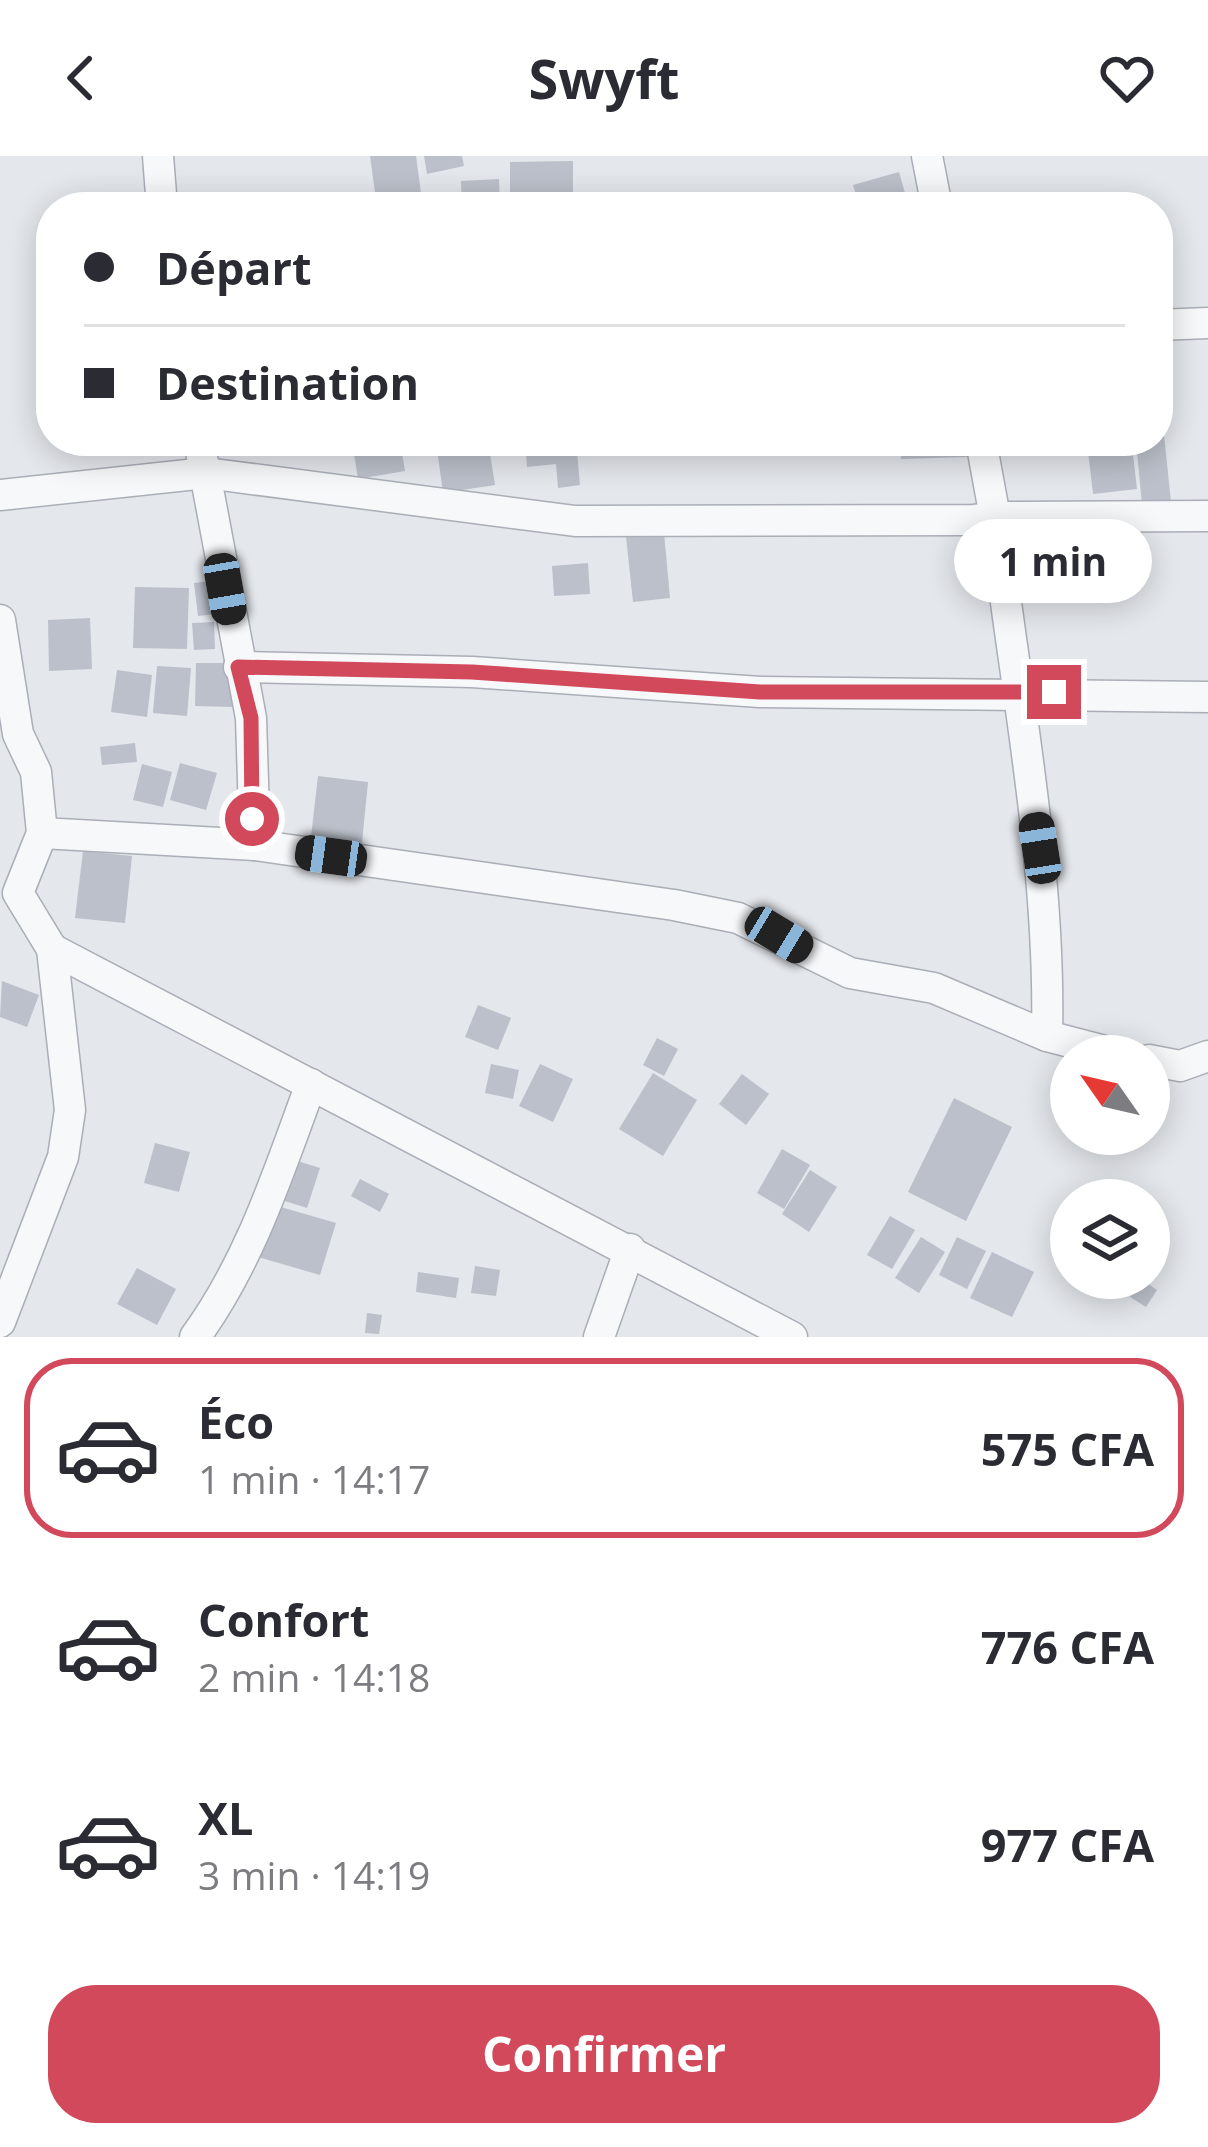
<!DOCTYPE html>
<html lang="fr">
<meta charset="utf-8">
<style>
:root{--surface:#fff;--page:#f2f2f3;--text:#2b2b33;--muted:#7c7c81;--line:#e1e1e2;--accent:#d1495b}
body{margin:0;font-family:"Open Sans",sans-serif;background:var(--page);color:var(--text);height:100vh;display:flex;flex-direction:column;font-size:45px;white-space:nowrap}
*{box-sizing:border-box;margin:0}
p{font-size:39px;color:var(--muted)}
.icon{flex:none;width:66px;height:66px;fill:none;stroke:currentColor;stroke-width:2;stroke-linecap:round;stroke-linejoin:round}
.map{position:relative;height:1181px;overflow:hidden}
.details{display:flex;flex-direction:column;background:var(--surface);flex:1}
.details>*{flex:none}
.hud{position:absolute;left:36px;top:36px;width:1137px;height:264px;border-radius:48px;box-shadow:0 6px 30px #0003;display:grid;align-content:center;height:264px;padding:0 48px;background:var(--surface)}
.needle{width:78px;rotate:304deg}
.fabs{position:absolute;left:1050px;top:879px;display:grid;gap:24px}
.fabs a{display:grid;place-items:center;width:120px;height:120px;border-radius:50%;background:var(--surface);box-shadow:0 6px 30px #0003;font-size:60px}
.end{position:absolute;width:54px;height:54px;margin:-27px;border:15px solid #d1495b;background:#fff;box-shadow:0 0 0 6px #fff}
.from{border-radius:50%}
.bubble{position:absolute;height:84px;border-radius:42px;background:var(--surface);box-shadow:0 6px 30px #0003;font-size:39px;font-weight:700;line-height:84px;text-align:center}
.car{position:absolute;width:36px;height:72px;margin:-36px -18px;border-radius:15px;box-shadow:0 0 9px 3px #0007;background:linear-gradient(#222 24%,#8ab4d8 0 40%,#222 0 76%,#8ab4d8 0 86%,#222 0)}
.hud b{display:flex;align-items:center;gap:42px;height:114px;font-size:45px}
.hud b+b{border-top:3px solid var(--line)}
.hud i{width:30px;height:30px;background:var(--text)}
ul{padding:21px 0 0;list-style:none}
li{display:flex;align-items:center;gap:36px;height:180px;margin:0 24px 18px;padding:0 24px;border:6px solid transparent;border-radius:48px}
li div{flex:1}
li b{display:block;font-size:45px}
li em{font-style:normal;font-weight:700}
li.selected{border-color:var(--accent)}
li>.icon{width:108px;height:108px;stroke-width:1.5}
.action{display:flex;gap:24px;margin-top:auto;padding:24px 48px}
.action a{flex:1;height:138px;border-radius:48px;background:var(--accent);color:#fff;font-size:48px;font-weight:700;line-height:138px;text-align:center}
header{display:flex;justify-content:space-between;align-items:center;height:156px;padding:0 48px;background:var(--surface);font-size:54px;font-weight:700}
.map>svg:first-child{display:block}
.building{fill:#bbc0ca}
.lines{fill:none;stroke-linecap:round;stroke-linejoin:round}
.minor-casing{stroke:#a9aeb7;stroke-width:33}
.minor{stroke:#f7f8fa;stroke-width:30}
.route{stroke:#d1495b;stroke-width:15}
</style>
<header><svg class="icon" aria-label="back" viewBox="0 0 24 24"><path d="M15 5l-7 7 7 7"/></svg>Swyft<svg class="icon" aria-label="heart" viewBox="0 0 24 24"><path d="M12 20l-8-8c-3-5 5-10 8-4 3-6 11-1 8 4z"/></svg></header>
<div class="map">
<svg width="1208" height="1181" viewBox="0 0 1208 1181">
<rect width="100%" height="100%" fill="#e4e7ec"/>
<g class="building">
<path d="M370,0H416L422,45L377,51Z"/>
<path d="M424,0H462L464,10L427,18Z"/>
<path d="M573,5V51H510V6Z"/>
<path d="M899,16L909,51H860L853,29Z"/>
<path d="M499,23L500,51H462L461,25Z"/>
<path d="M1158,269H1163L1171,346L1142,349L1136,285H1158Z"/>
<path d="M352,285H400L405,315L358,323Z"/>
<path d="M436,285H488L495,329L443,337Z"/>
<path d="M525,285H576L580,329L558,332L556,308L527,311Z"/>
<path d="M901,285H969V301L901,303Z"/>
<path d="M1132,290L1137,333L1093,338L1088,295Z"/>
<path d="M663,366L670,442L633,446L625,371Z"/>
<path d="M588,407L590,438L554,440L552,410Z"/>
<path d="M228,423L232,456L198,460L194,427Z"/>
<path d="M135,431L189,432L187,493L133,492Z"/>
<path d="M90,462L92,513L49,515L48,464Z"/>
<path d="M214,466L215,493L194,494L192,467Z"/>
<path d="M196,507H234L233,551L195,550Z"/>
<path d="M157,510L191,512L187,560L153,557Z"/>
<path d="M117,514L152,519L147,561L111,556Z"/>
<path d="M135,587L137,606L102,609L100,591Z"/>
<path d="M180,607L217,617L206,654L170,644Z"/>
<path d="M142,608L172,616L163,651L133,644Z"/>
<path d="M318,620L368,626L362,687L311,681Z"/>
<path d="M83,695L132,700L125,767L75,762Z"/>
<path d="M2,825L39,839L27,871L0,861Z"/>
<path d="M478,849L511,862L498,894L465,881Z"/>
<path d="M657,882L678,893L664,920L643,909Z"/>
<path d="M491,908L519,914L513,943L485,937Z"/>
<path d="M540,908L573,923L553,966L519,950Z"/>
<path d="M653,917L697,944L663,1000L619,973Z"/>
<path d="M742,918L769,938L746,969L719,948Z"/>
<path d="M954,942L1012,971L966,1065L908,1036Z"/>
<path d="M155,987L190,996L179,1036L144,1027Z"/>
<path d="M782,993L810,1009L784,1053L757,1037Z"/>
<path d="M288,1002L320,1012L307,1052L275,1042Z"/>
<path d="M810,1014L837,1031L809,1076L782,1058Z"/>
<path d="M360,1023L389,1038L380,1056L351,1040Z"/>
<path d="M274,1049L336,1067L320,1119L258,1101Z"/>
<path d="M890,1060L915,1074L892,1113L867,1099Z"/>
<path d="M921,1081L945,1096L919,1137L895,1122Z"/>
<path d="M957,1081L986,1095L967,1133L939,1119Z"/>
<path d="M992,1096L1034,1116L1012,1161L970,1142Z"/>
<path d="M475,1110L500,1114L496,1140L471,1137Z"/>
<path d="M137,1112L176,1133L157,1169L117,1148Z"/>
<path d="M418,1116L459,1122L456,1142L416,1136Z"/>
<path d="M1141,1123L1157,1134L1146,1151L1130,1141Z"/>
<path d="M367,1157L382,1159L379,1178L365,1177Z"/>
</g>
<g class="lines">
<g class="minor-casing">
<g id="minor">
<path d="M158,0L162,51"/>
<path d="M927,0L937,51"/>
<path d="M1158,169L1208,167"/>
<path d="M199,285L251,562L255,689"/>
<path d="M0,339L206,317L575,365L973,364L995,361L981,285"/>
<path d="M0,464L18,578L36,616L42,677L18,737L52,793L70,954L63,1001L0,1166"/>
<path d="M239,511L472,516L760,536L1208,541"/>
<path d="M42,677L255,689L674,749L738,762L850,817L934,832L1047,880L1124,900"/>
<path d="M52,793L792,1181"/>
<path d="M1047,880C1051,706 1015,534 995,361L1208,360"/>
<path d="M1149,904L1180,910L1208,900"/>
<path d="M195,1181C250,1106 279,1015 311,928"/>
<path d="M599,1181L630,1093"/>
</g>
</g>
<use href="#minor" class="minor"/>
</g>
<g class="lines">
<path class="route" d="M252,663L251,562L238,511L472,516L760,536H1054"/>
</g>
</svg>
<div class="fabs">
<a><svg class="needle" viewBox="-14 -14 28 28"><path d="M0-13l5 13h-10z" fill="#e53935"/><path d="M0 13l5-13h-10z" fill="#7c7c81"/></svg></a>
<a><svg class="icon" aria-label="layers" viewBox="0 0 24 24"><path d="M12 4l9 5-9 5-9-5zM3 14l9 5 9-5"/></svg></a>
</div>
<i class="end from" style="left:252px;top:663px"></i>
<i class="end" style="left:1054px;top:536px"></i>
<div class="bubble" style="left:954px;top:363px;width:198px">1 min</div>
<i class="car" style="left:225px;top:433px;rotate:170deg"></i>
<i class="car" style="left:1040px;top:692px;rotate:351deg"></i>
<i class="car" style="left:331px;top:700px;rotate:278deg"></i>
<i class="car" style="left:779px;top:779px;rotate:121deg"></i>
<div class="hud">
<b><i class="from"></i>Départ</b>
<b><i></i>Destination</b>
</div>
</div>
<section class="details">
<ul>
<li class="selected"><svg class="icon" aria-label="car" viewBox="0 0 24 24"><path d="M5 17H2v-5l4-1 3-4h7l3 4 3 1v5h-3M9 17h6M6 11h13"/><circle cx="7" cy="17" r="2"/><circle cx="17" cy="17" r="2"/></svg><div><b>Éco</b><p>1 min · 14:17</p></div><em>575 CFA</em></li>
<li><svg class="icon" aria-label="car" viewBox="0 0 24 24"><path d="M5 17H2v-5l4-1 3-4h7l3 4 3 1v5h-3M9 17h6M6 11h13"/><circle cx="7" cy="17" r="2"/><circle cx="17" cy="17" r="2"/></svg><div><b>Confort</b><p>2 min · 14:18</p></div><em>776 CFA</em></li>
<li><svg class="icon" aria-label="car" viewBox="0 0 24 24"><path d="M5 17H2v-5l4-1 3-4h7l3 4 3 1v5h-3M9 17h6M6 11h13"/><circle cx="7" cy="17" r="2"/><circle cx="17" cy="17" r="2"/></svg><div><b>XL</b><p>3 min · 14:19</p></div><em>977 CFA</em></li>
</ul>
<div class="action"><a>Confirmer</a></div>
</section>
